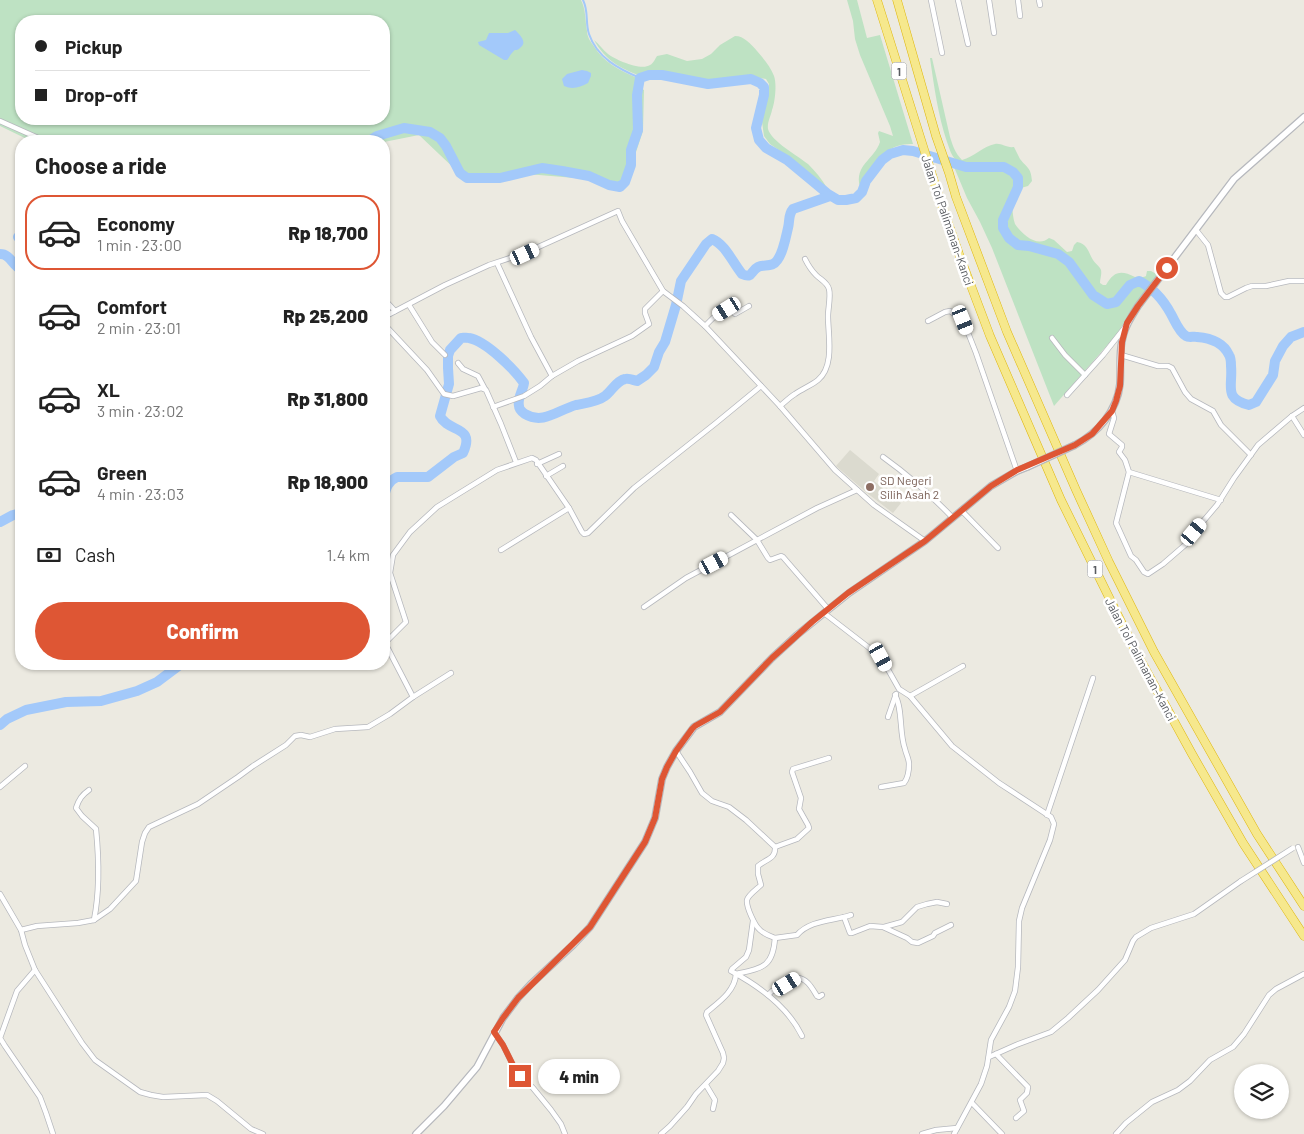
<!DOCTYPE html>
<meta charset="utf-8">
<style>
:root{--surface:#fff;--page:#f6f6f6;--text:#222;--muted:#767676;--line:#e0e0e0;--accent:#de5634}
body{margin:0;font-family:Barlow,sans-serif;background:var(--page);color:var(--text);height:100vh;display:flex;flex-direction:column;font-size:19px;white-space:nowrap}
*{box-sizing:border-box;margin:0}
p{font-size:16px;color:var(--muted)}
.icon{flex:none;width:28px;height:28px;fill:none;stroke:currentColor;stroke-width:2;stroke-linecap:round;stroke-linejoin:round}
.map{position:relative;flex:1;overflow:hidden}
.sheet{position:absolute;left:15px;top:135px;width:375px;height:535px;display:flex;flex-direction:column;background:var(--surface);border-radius:20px;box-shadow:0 1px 4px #0004}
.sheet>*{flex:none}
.banner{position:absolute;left:15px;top:15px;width:375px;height:110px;border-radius:20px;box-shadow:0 1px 4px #0004;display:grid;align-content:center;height:110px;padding:0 20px;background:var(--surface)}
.tools{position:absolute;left:1234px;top:1064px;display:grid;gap:10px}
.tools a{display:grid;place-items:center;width:55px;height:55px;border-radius:50%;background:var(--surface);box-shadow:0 1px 4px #0004;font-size:25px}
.end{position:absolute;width:22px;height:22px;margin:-11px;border:6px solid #de5634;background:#fff;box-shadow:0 0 0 2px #fff}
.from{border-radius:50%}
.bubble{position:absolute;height:35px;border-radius:18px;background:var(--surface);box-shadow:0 1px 4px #0004;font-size:16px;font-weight:800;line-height:35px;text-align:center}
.car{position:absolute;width:15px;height:30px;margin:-15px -8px;border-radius:6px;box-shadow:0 0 4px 1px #0007;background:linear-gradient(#fff 24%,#345 0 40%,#fff 0 76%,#345 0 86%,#fff 0)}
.banner b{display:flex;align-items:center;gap:18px;height:48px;font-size:19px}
.banner b+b{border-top:1px solid var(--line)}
.banner i{width:12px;height:12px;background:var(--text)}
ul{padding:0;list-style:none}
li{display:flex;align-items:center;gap:15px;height:75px;margin:0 10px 8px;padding:0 10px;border:2px solid transparent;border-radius:20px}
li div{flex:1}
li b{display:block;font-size:19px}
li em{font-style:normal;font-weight:800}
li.active{border-color:var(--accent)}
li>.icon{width:45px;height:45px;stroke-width:1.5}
h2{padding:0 20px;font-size:22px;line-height:60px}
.pay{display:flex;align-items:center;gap:12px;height:55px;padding:0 20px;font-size:19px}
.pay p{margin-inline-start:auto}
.action{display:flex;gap:10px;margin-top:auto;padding:10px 20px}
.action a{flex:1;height:58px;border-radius:30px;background:var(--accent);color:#fff;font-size:20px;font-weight:800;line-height:58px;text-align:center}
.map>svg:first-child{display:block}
.education{fill:#dbdacf}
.green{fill:#bee2c3;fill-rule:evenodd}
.water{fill:#a3c9fa}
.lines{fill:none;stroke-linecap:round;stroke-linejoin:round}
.stream{stroke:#a3c9fa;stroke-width:2}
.river{stroke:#a3c9fa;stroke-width:10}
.minor-casing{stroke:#b6b8bd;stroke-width:6}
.tertiary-casing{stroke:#b6b8bd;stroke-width:8}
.motorway-casing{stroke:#dfb70d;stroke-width:9}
.minor{stroke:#fff;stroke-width:4.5}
.tertiary{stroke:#fff;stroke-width:5.5}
.motorway{stroke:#f6e88d;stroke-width:8}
.minor-bridge-casing{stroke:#b6b8bd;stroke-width:6;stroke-linecap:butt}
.tertiary-bridge-casing{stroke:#b6b8bd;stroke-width:8;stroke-linecap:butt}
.minor-bridge{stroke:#fff;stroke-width:4.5}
.tertiary-bridge{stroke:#fff;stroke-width:5.5}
.route{stroke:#de5634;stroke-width:6}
.education-dot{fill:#8d6e63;stroke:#fff;stroke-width:2}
.labels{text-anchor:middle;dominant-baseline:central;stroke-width:5;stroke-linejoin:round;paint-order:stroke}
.shield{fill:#fff;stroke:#8b8d90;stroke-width:1}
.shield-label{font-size:11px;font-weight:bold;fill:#595c61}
.street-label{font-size:12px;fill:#595c61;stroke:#fff}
.education-label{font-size:12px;fill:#785e54;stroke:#fff;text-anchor:start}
</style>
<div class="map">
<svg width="1304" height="1134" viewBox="0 0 1304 1134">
<rect width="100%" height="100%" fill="#eceae1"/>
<path class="education" d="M850,450L879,474L874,481L901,503L893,513L867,493L836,466Z"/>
<g class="green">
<path d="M0,0H581C586,10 585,20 587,31C587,36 590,41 593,45C604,63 619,70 637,78V86L644,90L643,131L624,188L587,179L527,174L459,173L419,135L384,142V141H31L0,126ZM21,21H384V119H21Z"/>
<path d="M847,0H857L867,38L880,35L913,144C909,144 905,144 901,145C882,149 868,170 860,187C854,165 874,160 880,142L878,133L879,131L893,136L890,126L860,55L855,39L853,21Z"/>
<path d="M735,36C744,36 751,44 757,51C763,58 771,67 774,76C777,84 775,102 772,110C771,116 767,122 768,129C771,141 798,156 808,164C815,171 822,179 827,188L786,155L770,144L764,136L762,122L769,89V84L766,79L755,77L731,80L709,81L676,76L657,72L648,73L640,76C619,67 606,61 594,40C599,44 603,50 608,54C616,60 641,71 650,65C653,64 655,59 657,56L667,54L687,61L702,59L711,54L720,45Z"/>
<path d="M930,58H932L950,137C953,146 955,153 962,160C974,157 983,146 995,144C1002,143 1006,148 1014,147C1016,151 1018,155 1020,159C1027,168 1031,167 1032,181L1028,186L1021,188C1020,184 1021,179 1020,176C1009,154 966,173 955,159C951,155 949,147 947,142C938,115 934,86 930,58Z"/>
<path d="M954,167L966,169L1004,170L1011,174L1015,179V187L1000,220L1001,229L1007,240L1017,247L1029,248L1057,256L1067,264L1091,297L1107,306L1118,304L1126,296L1132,287L1139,284L1144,286L1146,289L1128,316L1117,334L1054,406L992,248L980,222L967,198Z"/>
<path d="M1012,207C1013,213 1013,219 1015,224C1022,234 1037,248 1049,238L1054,240L1067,252L1072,251L1074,245L1077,242C1088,244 1088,252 1093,260C1095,263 1100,267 1101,270C1102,274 1100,279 1100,283L1103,285H1106C1114,271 1121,270 1135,277C1138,276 1143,278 1146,276L1147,271H1151L1160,276L1154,284L1140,279L1129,283L1115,300L1108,301L1095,293L1071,260L1059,252L1030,243L1019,242L1011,236L1006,227L1005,220Z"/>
</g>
<g class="water">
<path d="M515,30C520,35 528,42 520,48C514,53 517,47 512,53C510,55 509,58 507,60H504L479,45L478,42L486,40L489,33H508Z"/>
<path d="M582,70L587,71L591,73V76L588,83C580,87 573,90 564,86L562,79L567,74Z"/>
</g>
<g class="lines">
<path class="stream" d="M583,0C589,12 585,22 589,34C597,58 619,69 640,78"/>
<g class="river">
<path d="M369,141L377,136L404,128L430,132L440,138L446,146L460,173L467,178H500L542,168L562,171L589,176L609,185L620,187L625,182L631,165V150L638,130L637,95L640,78L649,75H662L708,84L751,79L760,83L764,87V95L756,128L759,140L766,148L787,160L828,194L838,200H846L856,198L862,192L866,181L882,160L890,154L903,150L913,151L966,167H1004L1013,172L1018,178V187L1003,220V228L1009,238L1018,245L1029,246L1058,254L1069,262L1093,295L1107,304L1116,302L1130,285L1139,281C1153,288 1164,301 1171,314C1175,321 1179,332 1186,336C1189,338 1194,336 1197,337C1210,338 1223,342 1229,355C1231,358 1231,362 1231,366C1233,387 1223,398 1249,405L1256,402L1273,375L1275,361L1283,346L1291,337L1304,332"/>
<path d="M18,237L21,239"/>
<path d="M0,254C11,254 12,266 21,269"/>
<path d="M384,497C386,488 388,481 397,477H428L454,457L463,453C476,425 448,433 440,416L449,384L448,368V356L450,350L461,338C463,338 468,337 469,338C486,341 514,369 524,383C523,391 517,398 519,406C519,410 522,412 525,414C543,425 558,410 576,405C585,403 597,402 605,396C612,391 616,381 625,379C629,378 633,380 637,381L646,375L654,367L659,352L665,342L676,305L681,281L706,244L712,239C725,244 733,263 742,274C753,279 750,271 758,267C762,265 769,266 773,264C782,260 786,236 788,228C790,220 788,215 793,209L830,196"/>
<path d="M0,522L13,515L21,513"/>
<path d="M0,725L7,719L26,710L66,702L101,701L137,691L157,682L181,664"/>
</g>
<g class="minor-casing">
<g id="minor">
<path d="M931,0L942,53"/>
<path d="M958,0L968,44"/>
<path d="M989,0L994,33"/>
<path d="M1018,0L1020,16"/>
<path d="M1039,0L1040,5"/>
<path d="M0,121L45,141"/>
<path d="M1196,230L1208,245L1221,293L1225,297H1228L1246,288L1252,286H1266L1289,281H1304"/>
<path d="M497,263L531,337L552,376"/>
<path d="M384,299L395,311"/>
<path d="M409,305L432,342L445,355"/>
<path d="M384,317L445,285L489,265L525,253L618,211L622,221L663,291L683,306L705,326L780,406L835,470L874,505L925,541"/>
<path d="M928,321L945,312L950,311L963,320L976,353L1017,471"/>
<path d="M384,324L427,370L444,394L453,396L481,388L486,390L501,424L516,462"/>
<path d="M705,326L713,318L729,308L735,314L749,306"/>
<path d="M1052,338L1065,355L1085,375"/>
<path d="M1121,355L1158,366H1168L1172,368L1185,392L1191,399L1213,411L1221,425L1251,455"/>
<path d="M458,363L463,369L478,376L485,389"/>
<path d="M1067,395L1103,355L1126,326"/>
<path d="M780,406C785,402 790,397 795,394C802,389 812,385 818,380C835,366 828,335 828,316C828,309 831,296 829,289C827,282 821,280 816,275C812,271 808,265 805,259"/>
<path d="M493,407L524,396L540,386L552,376L578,361L632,336L649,324L645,313V309L663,291"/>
<path d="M1112,411L1114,418L1109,434L1122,445V447L1119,452L1125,460L1129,472L1116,523L1131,556L1136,560L1144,572L1148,574L1163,564L1185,545L1194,532L1217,505L1234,478L1258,445L1292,416L1304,408"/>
<path d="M1292,416L1304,435"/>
<path d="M883,457C908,475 931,495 952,517"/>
<path d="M537,464L559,454"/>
<path d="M1129,472L1221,500"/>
<path d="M546,476L563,466"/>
<path d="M961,510L998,548"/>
<path d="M731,515L757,540L768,558L770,560L781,556L783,557L828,609"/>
<path d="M501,550L569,508"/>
<path d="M644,607L686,578L817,508L857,490"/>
<path d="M824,613L881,657L899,689L910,696L952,746L999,783L1051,817L1054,824L1050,840L1022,908L1019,921L1018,967L1015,991L1009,1007L991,1040L987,1066L981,1084L954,1134"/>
<path d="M910,696L963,666"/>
<path d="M413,697L385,643L406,622L390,573L393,555L410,532L437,507L497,470L532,458L536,460L569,508L582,532L584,534L588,533L634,488L716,423L761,386"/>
<path d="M888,717L896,694"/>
<path d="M0,787L25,766"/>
<path d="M881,787L904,783C908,778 909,771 909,764C909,759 906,754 905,749C899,733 903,709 895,695"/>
<path d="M1047,815L1093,678"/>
<path d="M775,847L797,839L809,828L808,825L799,809L801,798L792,772L793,769L829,758"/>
<path d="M1298,847L1304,863"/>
<path d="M0,894L21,930L25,945L35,970L82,1043L95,1060L140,1092L151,1095L163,1097L207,1095L217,1101L251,1129L263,1134"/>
<path d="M844,917L850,933H852L870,926L883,927L907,938L912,942L918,943L933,936L935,933L951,925"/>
<path d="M94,920L110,909L136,881L142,842L145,833L149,827L198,804L238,777L253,766L286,745L295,736L301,735L310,737L335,729L368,727L390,714L413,697L451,673"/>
<path d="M753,921L749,950L746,957L732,969L731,971C759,986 788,1007 802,1036"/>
<path d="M884,927L902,922L917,907L927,904L937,902L947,904"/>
<path d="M21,930L37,926L78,923L94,920C100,890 99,859 96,829L82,816L76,808C79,799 82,795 89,790"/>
<path d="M775,938L797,935C810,920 833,921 851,915"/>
<path d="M35,970L17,991L0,1038L5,1046L40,1097L46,1113L53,1134"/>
<path d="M768,995L772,991L776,990L797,978C807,978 812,988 817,996L819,997L822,995"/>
<path d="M494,1032L503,1045L517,1073L533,1088L551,1110L561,1124L565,1134"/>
<path d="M996,1054L1028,1087L1027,1093L1020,1100L1024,1111L1016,1118"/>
<path d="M989,1057L1016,1045L1051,1032L1068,1018L1098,990L1125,960L1133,941L1136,937L1151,928L1194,914L1241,881"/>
<path d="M706,1085L715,1100L713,1109"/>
<path d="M972,1103L1002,1134"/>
<path d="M661,1134L670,1126L687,1107L696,1094L718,1071L723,1063L724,1058L723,1053L706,1015L707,1012C719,1002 735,991 736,974C763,968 773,967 775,938C770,936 764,934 760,930C755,926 746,907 747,900C748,895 757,889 761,885L758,874V866C766,859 776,859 775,847L746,820L729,807L712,801L702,793L690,772L676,751"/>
<path d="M922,1134L936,1130L957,1128"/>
<path d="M1116,1134L1126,1123L1152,1102L1178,1090L1190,1081L1210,1060L1233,1047L1244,1034L1269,995L1276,989L1304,974"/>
</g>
</g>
<g class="tertiary-casing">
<g id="tertiary">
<path d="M1075,445C1098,433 1117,411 1120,384C1121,370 1119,355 1122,341C1124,328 1131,317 1138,306L1234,179L1304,117"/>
<path d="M416,1134L444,1106L477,1067L503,1018L518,998L531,984L573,945L590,927L645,842L655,818L662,779L667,767L676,751L694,727L720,712L772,658L797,635L824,613L849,593L925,541L991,486L1017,471L1027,467"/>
</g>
</g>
<g class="motorway-casing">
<g id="motorway">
<path d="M877,0L939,197L959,254L990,336L1061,500L1136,652L1192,754L1243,843L1304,936"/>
<path d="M897,0L936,136L949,173L956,197L1007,332L1076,490L1109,562L1154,652L1257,834L1304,906"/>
</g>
</g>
<use href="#minor" class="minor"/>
<use href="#tertiary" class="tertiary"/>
<use href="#motorway" class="motorway"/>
<g class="minor-bridge-casing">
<path id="minor-bridge" d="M1241,881L1293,848"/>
</g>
<g class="tertiary-bridge-casing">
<path id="tertiary-bridge" d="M1027,467L1075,445"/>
</g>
<use href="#minor-bridge" class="minor-bridge"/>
<use href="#tertiary-bridge" class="tertiary-bridge"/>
</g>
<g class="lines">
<path class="route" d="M520,1076L515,1069L503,1045L494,1032L503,1018L518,998L590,927L645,842L655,818L662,779L667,767L676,751L692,729L695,726L720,712L772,658L812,622L848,593L925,541L991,486L1017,470L1075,445L1092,434L1112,411L1116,401L1120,386L1122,342L1127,323L1138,306L1167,268"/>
</g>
<circle class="education-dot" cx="870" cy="487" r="5"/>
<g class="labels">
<g class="shield">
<rect x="891.5" y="62.5" width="15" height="17" rx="4"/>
<rect x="1087.5" y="560.5" width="15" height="17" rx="4"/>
</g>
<g class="shield-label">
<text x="899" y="71">1</text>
<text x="1095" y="569">1</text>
</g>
<g class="street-label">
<text transform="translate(948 220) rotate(71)">Jalan Tol Palimanan–Kanci</text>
<text transform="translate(1141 659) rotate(62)">Jalan Tol Palimanan–Kanci</text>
</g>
<g class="education-label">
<text x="880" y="480">SD Negeri<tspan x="880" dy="14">Silih Asah 2</tspan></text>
</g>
</g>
</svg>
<div class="tools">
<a><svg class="icon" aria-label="layers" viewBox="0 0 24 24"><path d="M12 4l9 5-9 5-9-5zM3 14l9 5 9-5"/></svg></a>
</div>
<i class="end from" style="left:1167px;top:268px"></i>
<i class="end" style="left:520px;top:1076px"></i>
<div class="bubble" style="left:538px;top:1059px;width:82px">4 min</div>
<i class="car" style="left:525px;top:254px;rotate:65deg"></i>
<i class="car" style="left:727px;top:309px;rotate:238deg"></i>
<i class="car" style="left:963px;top:320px;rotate:158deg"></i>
<i class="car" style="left:1194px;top:532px;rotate:40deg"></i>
<i class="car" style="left:714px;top:563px;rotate:62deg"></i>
<i class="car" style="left:881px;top:657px;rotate:151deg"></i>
<i class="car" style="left:787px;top:984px;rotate:59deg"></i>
<div class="banner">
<b><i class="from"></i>Pickup</b>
<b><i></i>Drop-off</b>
</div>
<section class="sheet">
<h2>Choose a ride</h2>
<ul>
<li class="active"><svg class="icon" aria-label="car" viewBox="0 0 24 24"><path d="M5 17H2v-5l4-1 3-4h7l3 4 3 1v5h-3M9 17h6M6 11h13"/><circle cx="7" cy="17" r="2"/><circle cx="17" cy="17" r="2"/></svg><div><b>Economy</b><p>1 min · 23:00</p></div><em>Rp 18,700</em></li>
<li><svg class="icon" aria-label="car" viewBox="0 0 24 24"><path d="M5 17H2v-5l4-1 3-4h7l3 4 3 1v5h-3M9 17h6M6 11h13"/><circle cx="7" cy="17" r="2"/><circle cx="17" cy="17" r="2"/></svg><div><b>Comfort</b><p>2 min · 23:01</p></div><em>Rp 25,200</em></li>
<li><svg class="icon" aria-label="car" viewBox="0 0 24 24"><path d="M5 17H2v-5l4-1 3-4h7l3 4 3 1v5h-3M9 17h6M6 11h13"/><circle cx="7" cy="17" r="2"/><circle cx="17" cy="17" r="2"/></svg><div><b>XL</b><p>3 min · 23:02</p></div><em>Rp 31,800</em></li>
<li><svg class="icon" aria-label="car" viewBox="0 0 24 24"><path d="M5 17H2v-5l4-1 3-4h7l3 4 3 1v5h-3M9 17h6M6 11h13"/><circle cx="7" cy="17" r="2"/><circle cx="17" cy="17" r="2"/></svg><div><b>Green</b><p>4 min · 23:03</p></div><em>Rp 18,900</em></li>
</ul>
<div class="pay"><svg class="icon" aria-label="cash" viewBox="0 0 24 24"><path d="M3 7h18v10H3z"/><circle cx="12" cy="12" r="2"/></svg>Cash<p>1.4 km</p></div>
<div class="action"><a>Confirm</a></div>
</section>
</div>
